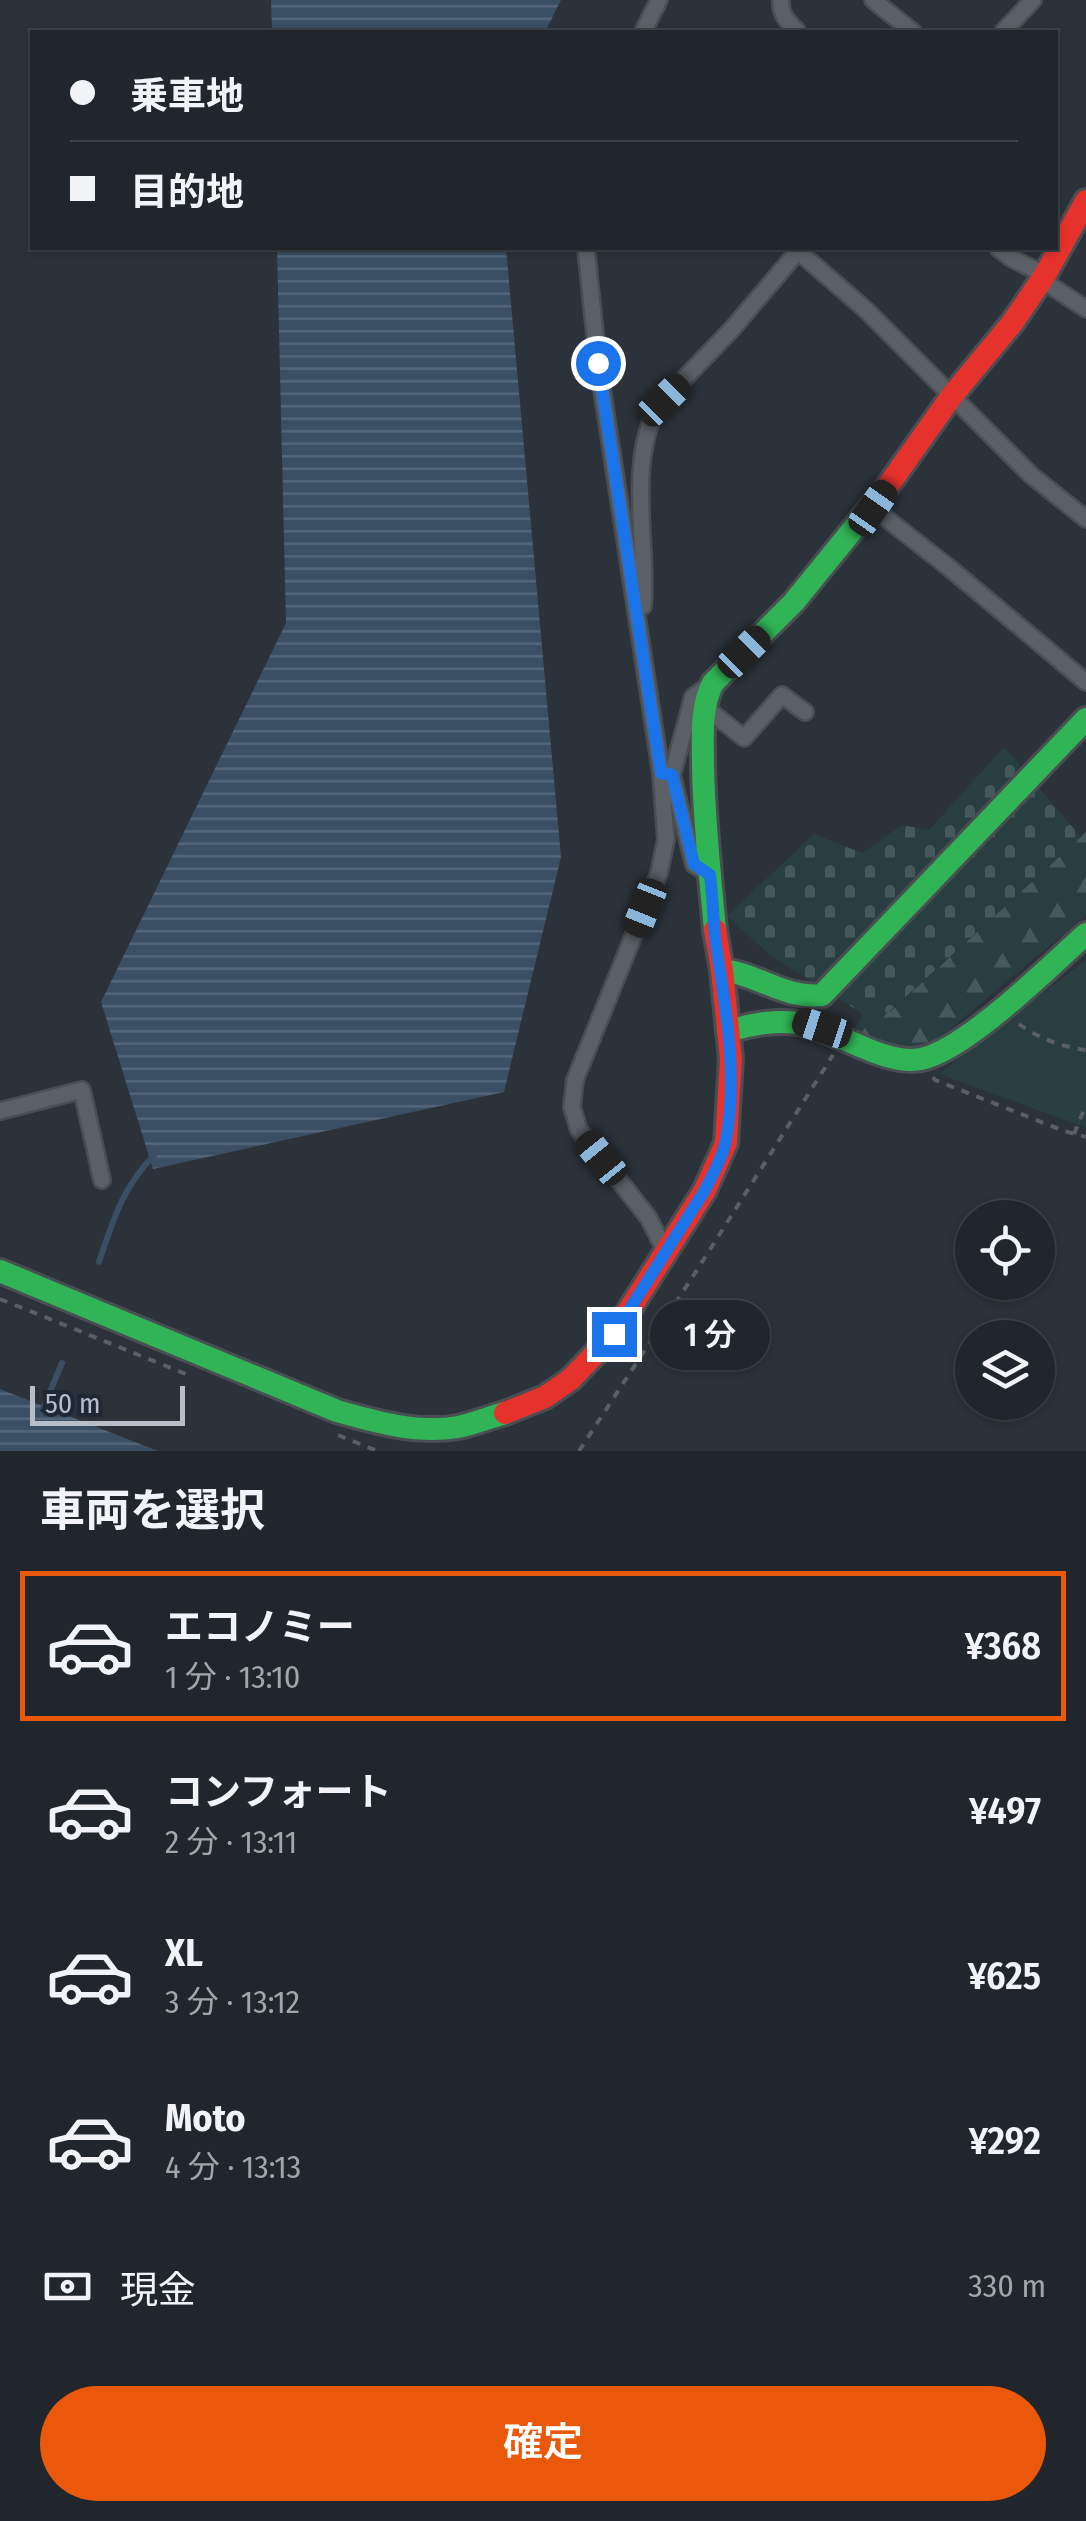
<!DOCTYPE html>
<html lang="ja">
<meta charset="utf-8">
<style>
:root{--surface:#20262b;--page:#282e33;--text:#f1f3f6;--muted:#a2a5a9;--line:#3d4347;--accent:#ea580c}
body{margin:0;font-family:"Fira Sans Condensed","Noto Sans JP",sans-serif;background:var(--page);color:var(--text);height:100vh;display:flex;flex-direction:column;font-size:38px;white-space:nowrap}
*{box-sizing:border-box;margin:0}
p{font-size:32px;color:var(--muted)}
.icon{flex:none;width:55px;height:55px;fill:none;stroke:currentColor;stroke-width:2;stroke-linecap:round;stroke-linejoin:round}
.map{position:relative;height:1451px;overflow:hidden}
.sheet{display:flex;flex-direction:column;background:var(--surface);flex:1}
.sheet>*{flex:none}
.top-card{position:absolute;left:30px;top:30px;width:1028px;height:220px;border-radius:0px;box-shadow:0 2px 8px #0004,0 0 0 2px var(--line);display:grid;align-content:center;height:220px;padding:0 40px;background:var(--surface)}
.buttons{position:absolute;left:955px;top:1200px;display:grid;gap:20px}
.buttons a{display:grid;place-items:center;width:100px;height:100px;border-radius:50%;background:var(--surface);box-shadow:0 2px 8px #0004,0 0 0 2px var(--line);font-size:50px}
.scale{position:absolute;left:30px;bottom:25px;width:155px;box-sizing:border-box;padding-left:10px;border:5px solid #b5bec9;border-top:0;font-size:28px;line-height:35px;white-space:nowrap;color:#b5bec9;-webkit-text-stroke:8px #1e2834;paint-order:stroke}
.end{position:absolute;width:45px;height:45px;margin:-22px;border:12px solid #1a73e8;background:#fff;box-shadow:0 0 0 5px #fff}
.from{border-radius:50%}
.bubble{position:absolute;height:70px;border-radius:35px;background:var(--surface);box-shadow:0 2px 8px #0004,0 0 0 2px var(--line);font-size:32px;font-weight:600;line-height:70px;text-align:center}
.car{position:absolute;width:30px;height:60px;margin:-30px -15px;border-radius:12px;box-shadow:0 0 8px 2px #0007;background:linear-gradient(#222 24%,#8ab4d8 0 40%,#222 0 76%,#8ab4d8 0 86%,#222 0)}
.top-card b{display:flex;align-items:center;gap:35px;height:95px;font-size:38px}
.top-card b+b{border-top:2px solid var(--line)}
.top-card i{width:25px;height:25px;background:var(--text)}
ul{padding:0;list-style:none}
li{display:flex;align-items:center;gap:30px;height:150px;margin:0 20px 15px;padding:0 20px;border:5px solid transparent;border-radius:0px}
li div{flex:1}
li b{display:block;font-size:38px}
li em{font-style:normal;font-weight:600}
li.on{border-color:var(--accent)}
li>.icon{width:90px;height:90px;stroke-width:1.5}
h2{padding:0 40px;font-size:45px;line-height:120px}
.pay{display:flex;align-items:center;gap:25px;height:110px;padding:0 40px;font-size:38px}
.pay p{margin-inline-start:auto}
.primary-button{display:flex;gap:20px;margin-top:auto;padding:20px 40px}
.primary-button a{flex:1;height:115px;border-radius:60px;background:var(--accent);color:#fff;font-size:40px;font-weight:600;line-height:115px;text-align:center}
.map>svg:first-child{display:block}
.forest{fill:url(#forest-firs)}
.cemetery{fill:url(#cemetery-stones)}
.park{fill:#283e40}
.water{fill:url(#water-rules)}
.lines{fill:none;stroke-linecap:round;stroke-linejoin:round}
.stream{stroke:#3a4e64;stroke-width:6}
.street-casing{stroke:#494e53;stroke-width:20}
.fast-casing{stroke:#494e53;stroke-width:28}
.jam-casing{stroke:#494e53;stroke-width:28}
.path{stroke:#595f64;stroke-width:4;stroke-dasharray:8 8;stroke-linecap:butt}
.street{stroke:#5b6067;stroke-width:15}
.fast{stroke:#30b455;stroke-width:22}
.jam{stroke:#e5322d;stroke-width:22}
.route{stroke:#1a73e8;stroke-width:12}
</style>
<div class="map">
<svg width="1086" height="1451" viewBox="0 0 1086 1451">
<defs>
<pattern id="forest-firs" width="22" height="20" patternUnits="userSpaceOnUse" patternTransform="scale(2.5)"><rect width="22" height="20" fill="#283e40"/><path d="M5 1l3.5 6h-7zM16 11l3.5 6h-7z" fill="#45585a"/></pattern>
<pattern id="cemetery-stones" width="16" height="16" patternUnits="userSpaceOnUse" patternTransform="scale(2.5)"><rect width="16" height="16" fill="#283e40"/><path d="M2 7V4a2 2 0 0 1 4 0v3zM10 15v-3a2 2 0 0 1 4 0v3z" fill="#45585a"/></pattern>
<pattern id="water-rules" width="6" height="5" patternUnits="userSpaceOnUse" patternTransform="scale(2.5)"><rect width="6" height="5" fill="#3a4e64"/><path d="M0 2.5h6" fill="none" stroke="#546679"/></pattern>
</defs>
<rect width="100%" height="100%" fill="#2b3239"/>
<path class="forest" d="M1086,832V915L932,1044C893,1050 888,1046 854,1029L863,1014L890,1012Z"/>
<path class="cemetery" d="M1004,747L1081,837L889,1012L863,1014L770,955L727,916L814,834L862,853L902,825L929,830Z"/>
<path class="park" d="M1086,960V1128L939,1074Z"/>
<g class="water">
<path d="M271,0H561L545,32H272Z"/>
<path d="M277,248H506L561,857L504,1092L153,1169L101,1002L286,623Z"/>
<path d="M0,1389L158,1451H0Z"/>
</g>
<g class="lines">
<g class="stream">
<path d="M99,1262C114,1218 122,1188 155,1154"/>
<path d="M41,1413L62,1363"/>
</g>
<g class="street-casing">
<g id="street">
<path d="M781,0C780,15 788,22 798,32"/>
<path d="M873,0L913,32"/>
<path d="M643,32L659,0"/>
<path d="M1003,32L1033,0"/>
<path d="M586,248L598,363L661,773L666,840L659,873L575,1080L572,1107L579,1130L648,1217L666,1252"/>
<path d="M800,248L798,251L866,310L1031,475L1086,519"/>
<path d="M998,248L1011,258L1045,275"/>
<path d="M1042,280L1086,309"/>
<path d="M873,508L952,570L1086,682"/>
<path d="M643,606C648,541 627,468 657,407L733,328L798,251"/>
<path d="M706,708L744,738L782,695L805,712"/>
<path d="M711,875L694,865L672,775L693,697L712,683"/>
<path d="M0,1111L82,1090L102,1180"/>
</g>
</g>
<g class="fast-casing">
<g id="fast">
<path d="M715,930C710,875 704,821 703,767C703,739 700,708 713,683L794,602L885,490"/>
<path d="M722,970C759,974 783,999 822,995L1086,719"/>
<path d="M728,1031C753,1024 778,1019 804,1024C839,1032 886,1066 921,1059C966,1050 1050,966 1086,934"/>
<path d="M0,1271L337,1411C376,1422 417,1434 458,1427C474,1424 490,1417 505,1413"/>
</g>
</g>
<g class="jam-casing">
<g id="jam">
<path d="M885,490L951,397L1013,322L1045,275L1086,201"/>
<path d="M505,1413L545,1397L571,1379L614,1334L705,1190L726,1143L731,1059L722,970L715,930"/>
</g>
</g>
<g class="path">
<path d="M1019,1024C1038,1038 1062,1047 1086,1050"/>
<path d="M933,1077L935,1080L1064,1131L1086,1137"/>
<path d="M1074,1134L1086,1105"/>
<path d="M0,1299L191,1376"/>
<path d="M338,1435L377,1451"/>
<path d="M579,1451L697,1270L833,1055"/>
</g>
<use href="#street" class="street"/>
<use href="#fast" class="fast"/>
<use href="#jam" class="jam"/>
</g>
<g class="lines">
<path class="route" d="M598,363L661,773L672,775L694,864L710,875C713,898 713,922 716,945C726,1009 738,1075 726,1140C723,1157 713,1174 705,1190L614,1334"/>
</g>
</svg>
<div class="buttons">
<a><svg class="icon" aria-label="locate" viewBox="0 0 24 24"><circle cx="12" cy="12" r="6"/><path d="M12 2v4M12 18v4M2 12h4M18 12h4"/></svg></a>
<a><svg class="icon" aria-label="layers" viewBox="0 0 24 24"><path d="M12 4l9 5-9 5-9-5zM3 14l9 5 9-5"/></svg></a>
</div>
<div class="scale">50 m</div>
<i class="end from" style="left:598px;top:363px"></i>
<i class="end" style="left:614px;top:1334px"></i>
<div class="bubble" style="left:650px;top:1300px;width:120px">1 分</div>
<i class="car" style="left:664px;top:400px;rotate:45deg"></i>
<i class="car" style="left:873px;top:508px;rotate:35deg"></i>
<i class="car" style="left:744px;top:652px;rotate:45deg"></i>
<i class="car" style="left:645px;top:908px;rotate:202deg"></i>
<i class="car" style="left:822px;top:1028px;rotate:288deg"></i>
<i class="car" style="left:601px;top:1158px;rotate:321deg"></i>
<div class="top-card">
<b><i class="from"></i>乗車地</b>
<b><i></i>目的地</b>
</div>
</div>
<section class="sheet">
<h2>車両を選択</h2>
<ul>
<li class="on"><svg class="icon" aria-label="car" viewBox="0 0 24 24"><path d="M5 17H2v-5l4-1 3-4h7l3 4 3 1v5h-3M9 17h6M6 11h13"/><circle cx="7" cy="17" r="2"/><circle cx="17" cy="17" r="2"/></svg><div><b>エコノミー</b><p>1 分 · 13:10</p></div><em>¥368</em></li>
<li><svg class="icon" aria-label="car" viewBox="0 0 24 24"><path d="M5 17H2v-5l4-1 3-4h7l3 4 3 1v5h-3M9 17h6M6 11h13"/><circle cx="7" cy="17" r="2"/><circle cx="17" cy="17" r="2"/></svg><div><b>コンフォート</b><p>2 分 · 13:11</p></div><em>¥497</em></li>
<li><svg class="icon" aria-label="car" viewBox="0 0 24 24"><path d="M5 17H2v-5l4-1 3-4h7l3 4 3 1v5h-3M9 17h6M6 11h13"/><circle cx="7" cy="17" r="2"/><circle cx="17" cy="17" r="2"/></svg><div><b>XL</b><p>3 分 · 13:12</p></div><em>¥625</em></li>
<li><svg class="icon" aria-label="car" viewBox="0 0 24 24"><path d="M5 17H2v-5l4-1 3-4h7l3 4 3 1v5h-3M9 17h6M6 11h13"/><circle cx="7" cy="17" r="2"/><circle cx="17" cy="17" r="2"/></svg><div><b>Moto</b><p>4 分 · 13:13</p></div><em>¥292</em></li>
</ul>
<div class="pay"><svg class="icon" aria-label="cash" viewBox="0 0 24 24"><path d="M3 7h18v10H3z"/><circle cx="12" cy="12" r="2"/></svg>現金<p>330 m</p></div>
<div class="primary-button"><a>確定</a></div>
</section>
